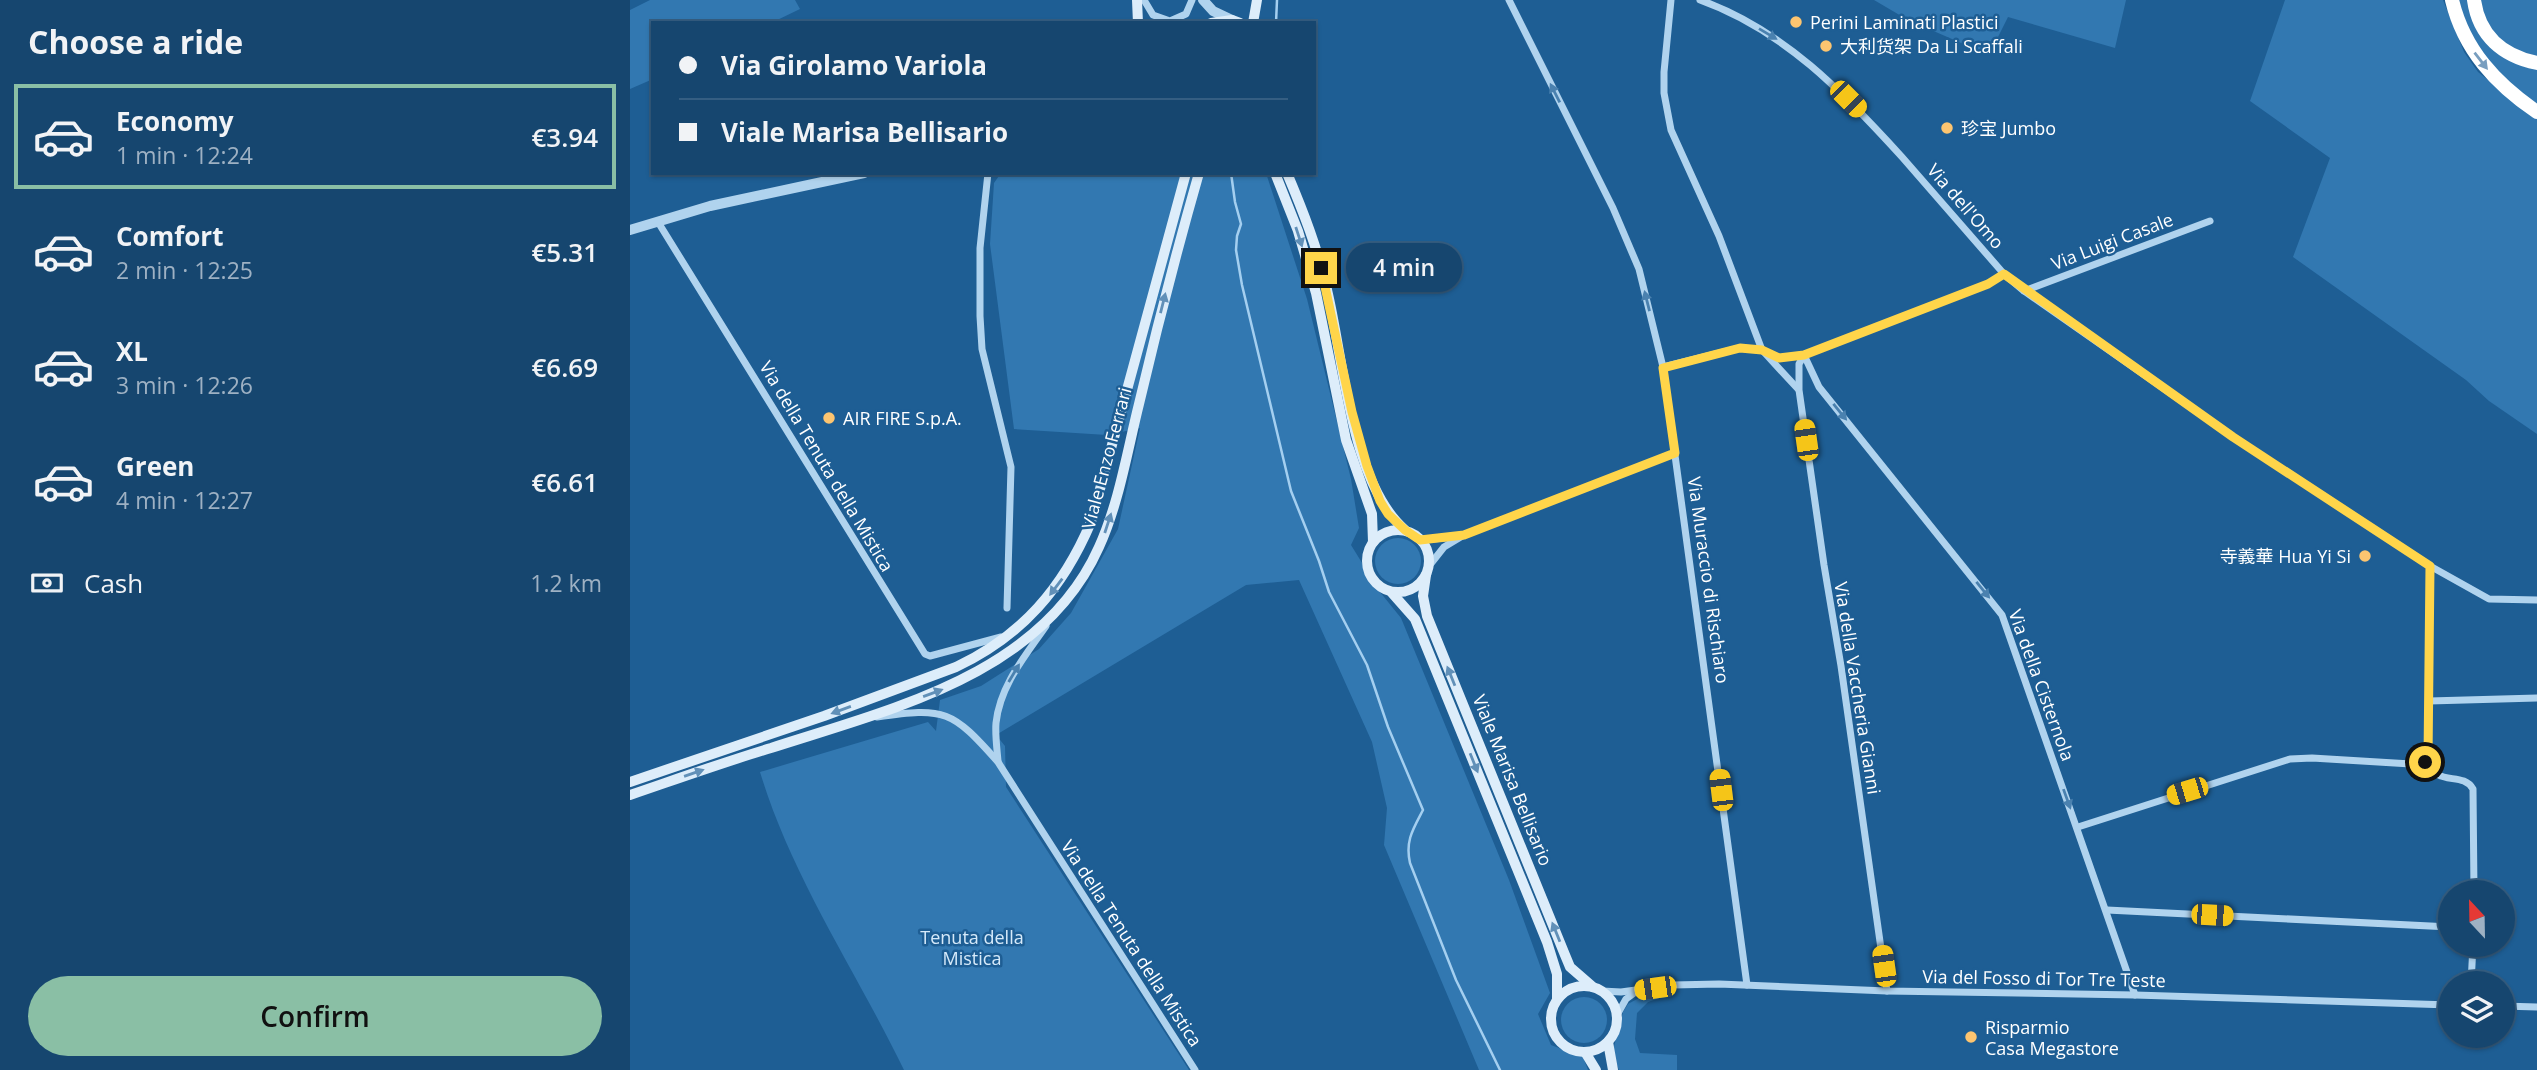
<!DOCTYPE html>
<meta charset="utf-8">
<style>
:root{--surface:#16466f;--page:#235077;--text:#f1f3f6;--muted:#9eb1c3;--line:#355e82;--accent:#8abfa5}
body{margin:0;font-family:"Open Sans","Noto Sans SC",sans-serif;background:var(--page);color:var(--text);height:100vh;display:flex;flex-direction:column;font-size:26px;white-space:nowrap}
*{box-sizing:border-box;margin:0}
p{font-size:23px;color:var(--muted)}
.icon{flex:none;width:38px;height:38px;fill:none;stroke:currentColor;stroke-width:2;stroke-linecap:round;stroke-linejoin:round}
.map{position:relative;flex:1;overflow:hidden}
.panel{display:flex;flex-direction:column;background:var(--surface);width:630px}
.panel>*{flex:none}
.hud{position:absolute;left:21px;top:21px;width:665px;height:154px;border-radius:0px;box-shadow:0 2px 5px #0004,0 0 0 2px var(--line);display:grid;align-content:center;height:154px;padding:0 28px;background:var(--surface)}
.needle{width:46px;rotate:338deg}
.controls{position:absolute;left:1808px;top:880px;display:grid;gap:14px}
.controls a{display:grid;place-items:center;width:77px;height:77px;border-radius:50%;background:var(--surface);box-shadow:0 2px 5px #0004,0 0 0 2px var(--line);font-size:35px}
.end{position:absolute;width:32px;height:32px;margin:-16px;border:9px solid #ffd54a;background:#111;box-shadow:0 0 0 4px #111}
.from{border-radius:50%}
.bubble{position:absolute;height:49px;border-radius:24px;background:var(--surface);box-shadow:0 2px 5px #0004,0 0 0 2px var(--line);font-size:23px;font-weight:600;line-height:49px;text-align:center}
.car{position:absolute;width:21px;height:42px;margin:-21px -10px;border-radius:9px;box-shadow:0 0 5px 2px #0007;background:linear-gradient(#f5c518 24%,#345 0 40%,#f5c518 0 76%,#345 0 86%,#f5c518 0)}
.hud b{display:flex;align-items:center;gap:24px;height:66px;font-size:26px}
.hud b+b{border-top:2px solid var(--line)}
.hud i{width:18px;height:18px;background:var(--text)}
ul{padding:0;list-style:none}
li{display:flex;align-items:center;gap:21px;height:105px;margin:0 14px 10px;padding:0 14px;border:4px solid transparent;border-radius:0px}
li div{flex:1}
li b{display:block;font-size:26px}
li em{font-style:normal;font-weight:600}
li.selected{border-color:var(--accent)}
li>.icon{width:63px;height:63px;stroke-width:1.5}
h2{padding:0 28px;font-size:32px;line-height:84px}
.pay{display:flex;align-items:center;gap:18px;height:77px;padding:0 28px;font-size:26px}
.pay p{margin-inline-start:auto}
.cta{display:flex;gap:14px;margin-top:auto;padding:14px 28px}
.cta a{flex:1;height:80px;border-radius:42px;background:var(--accent);color:#111;font-size:28px;font-weight:600;line-height:80px;text-align:center}
main{display:flex;flex:1;min-height:0}
.map>svg:first-child{display:block}
.green{fill:#3278b1}
.lines{fill:none;stroke-linecap:round;stroke-linejoin:round}
.stream{stroke:#a4cff0;stroke-width:2.5}
.minor{stroke:#b0d3ee;stroke-width:7}
.tertiary{stroke:#b0d3ee;stroke-width:10}
.secondary{stroke:#ddedfa;stroke-width:10}
.motorway{stroke:#fff;stroke-width:14}
.oneway{fill:#4a81af}
.oneway2{fill:#789ebf}
.oneway3{fill:#6190b8}
.route{stroke:#ffd54a;stroke-width:9}
.poi-dot{fill:#fdc570;stroke:#1e5e94;stroke-width:2.5}
.labels{text-anchor:middle;dominant-baseline:central;stroke-width:5;stroke-linejoin:round;paint-order:stroke}
.poi-label{font-size:18px;fill:#fff;stroke:#1e5e94;text-anchor:start}
.street-label{font-size:18px;fill:#fff;stroke:#1e5e94}
.park-label{font-size:18px;fill:#d6eafa;stroke:#1e5e94}
</style>
<main>
<section class="panel">
<h2>Choose a ride</h2>
<ul>
<li class="selected"><svg class="icon" aria-label="car" viewBox="0 0 24 24"><path d="M5 17H2v-5l4-1 3-4h7l3 4 3 1v5h-3M9 17h6M6 11h13"/><circle cx="7" cy="17" r="2"/><circle cx="17" cy="17" r="2"/></svg><div><b>Economy</b><p>1 min · 12:24</p></div><em>€3.94</em></li>
<li><svg class="icon" aria-label="car" viewBox="0 0 24 24"><path d="M5 17H2v-5l4-1 3-4h7l3 4 3 1v5h-3M9 17h6M6 11h13"/><circle cx="7" cy="17" r="2"/><circle cx="17" cy="17" r="2"/></svg><div><b>Comfort</b><p>2 min · 12:25</p></div><em>€5.31</em></li>
<li><svg class="icon" aria-label="car" viewBox="0 0 24 24"><path d="M5 17H2v-5l4-1 3-4h7l3 4 3 1v5h-3M9 17h6M6 11h13"/><circle cx="7" cy="17" r="2"/><circle cx="17" cy="17" r="2"/></svg><div><b>XL</b><p>3 min · 12:26</p></div><em>€6.69</em></li>
<li><svg class="icon" aria-label="car" viewBox="0 0 24 24"><path d="M5 17H2v-5l4-1 3-4h7l3 4 3 1v5h-3M9 17h6M6 11h13"/><circle cx="7" cy="17" r="2"/><circle cx="17" cy="17" r="2"/></svg><div><b>Green</b><p>4 min · 12:27</p></div><em>€6.61</em></li>
</ul>
<div class="pay"><svg class="icon" aria-label="cash" viewBox="0 0 24 24"><path d="M3 7h18v10H3z"/><circle cx="12" cy="12" r="2"/></svg>Cash<p>1.2 km</p></div>
<div class="cta"><a>Confirm</a></div>
</section>
<div class="map">
<svg width="1907" height="1070" viewBox="0 0 1907 1070">
<rect width="100%" height="100%" fill="#1e5e94"/>
<g class="green">
<path d="M20,0H165L170,9L141,23H23V79L0,89V10Z"/>
<path d="M1244,0H1496L1485,48L1378,17L1359,55L1278,20Z"/>
<path d="M1655,0H1813L1834,52L1848,72L1907,119V434L1859,401L1836,380L1663,257L1700,158L1620,101Z"/>
<path d="M1827,0H1840C1860,39 1860,59 1907,70V106L1875,81L1845,44Z"/>
<path d="M1850,0H1907V56C1873,48 1858,35 1850,0Z"/>
<path d="M371,173H636L677,299L721,479L729,528L721,545L750,592L771,618L879,880L920,993L908,1014L921,1045L953,1057L958,1070H849L754,845L757,808L742,742L669,580L616,585L366,735L375,746L376,787L559,1070H274C226,971 162,878 130,772L298,722L306,731L310,700L351,686L409,649L441,613L488,529L510,428L477,435L384,429L360,244L364,183Z"/>
<circle cx="768" cy="561" r="23"/>
<path d="M1042,989L1041,994L1018,1002L1007,1013L1005,1039L1010,1053L1047,1055V1070H989L982,1054L993,1012L998,1004L1018,993Z"/>
<circle cx="954" cy="1020" r="23"/>
</g>
<g class="lines">
<g class="stream">
<path d="M646,23L647,0"/>
<path d="M601,173L605,202L611,224L607,236L606,250L612,285L661,491L689,561L699,592L737,665L758,727L793,810C783,829 775,841 780,863L826,980L870,1070"/>
</g>
<g class="minor">
<path d="M514,0L523,15L540,21L556,14L562,0"/>
<path d="M879,0L983,208L1009,269L1033,367L1117,985"/>
<path d="M1041,0L1034,72V93L1041,130L1089,236L1132,350L1168,389"/>
<path d="M1070,0C1154,30 1213,92 1272,157C1306,196 1340,235 1374,274L1394,291L1603,437L1800,566L1859,599L1907,600"/>
<path d="M358,173L350,248V316L352,349L381,467L377,608"/>
<path d="M28,222L295,654L300,656L371,637"/>
<path d="M1394,291L1580,221"/>
<path d="M1174,355L1189,387L1372,615L1505,995"/>
<path d="M1174,355L1169,364V390L1194,565L1211,666L1257,991"/>
<path d="M1033,367L1110,348L1132,350L1149,358L1174,355L1358,284L1374,274"/>
<path d="M791,540L827,537"/>
<path d="M799,566L814,547L834,535L1045,453"/>
<path d="M1800,566L1798,759C1805,789 1832,770 1843,789L1844,892"/>
<path d="M1799,701L1907,698"/>
<path d="M247,717C315,707 322,710 368,762L565,1070"/>
<path d="M368,761C367,749 365,735 366,723C370,685 396,655 416,626"/>
<path d="M1448,827L1660,759L1682,758L1781,764L1794,763L1798,759"/>
<path d="M1477,910L1820,927"/>
<path d="M1841,984L1843,945"/>
<path d="M972,991L991,992L1043,985L1089,984L1257,991L1505,995L1820,1005"/>
<path d="M1872,1006L1907,1007"/>
<path d="M987,1015L996,999L1007,991"/>
</g>
<g class="tertiary">
<path d="M573,0L583,11L602,20"/>
<path d="M0,230L80,206L234,173"/>
</g>
<g class="secondary">
<path d="M507,0L508,23"/>
<path d="M581,23L602,20L610,23"/>
<path d="M623,23L627,0"/>
<path d="M645,173L668,231L686,293L716,440L742,514L743,542"/>
<path d="M657,173C673,211 688,249 697,290C714,359 720,482 775,530"/>
<circle cx="768" cy="561" r="31"/>
<path d="M796,575L793,596L797,616L935,955L940,967L963,987"/>
<path d="M762,593L785,619L917,942L927,974V999"/>
<path d="M0,782L194,716L326,667C392,636 433,588 461,522L556,173"/>
<path d="M0,795C47,779 94,762 141,748C261,709 412,675 469,547C489,503 497,452 509,404C527,327 547,250 569,173"/>
<circle cx="954" cy="1019" r="33"/>
<path d="M978,1042L983,1070"/>
<path d="M955,1052L966,1070"/>
</g>
<g class="motorway">
<path d="M1822,0C1834,50 1866,84 1907,112"/>
<path d="M1844,0C1849,36 1873,56 1907,63"/>
</g>
</g>
<defs><path id="oneway-solid" d="M-6-.8H1V-3.2L6.5 0L1 3.2V.8H-6Z" transform="scale(1.75)"/></defs>
<g class="oneway">
<use href="#oneway-solid" transform="translate(1138 34) rotate(31)"/>
<use href="#oneway-solid" transform="translate(925 93) rotate(-117)"/>
<use href="#oneway-solid" transform="translate(1017 301) rotate(-104)"/>
<use href="#oneway-solid" transform="translate(1210 412) rotate(51)"/>
<use href="#oneway-solid" transform="translate(1353 590) rotate(51)"/>
<use href="#oneway-solid" transform="translate(384 673) rotate(-59)"/>
<use href="#oneway-solid" transform="translate(1437 799) rotate(70)"/>
</g>
<use class="oneway2" href="#oneway-solid" transform="translate(1851 61) rotate(52)"/>
<g class="oneway3">
<use href="#oneway-solid" transform="translate(669 237) rotate(72)"/>
<use href="#oneway-solid" transform="translate(533 303) rotate(-76)"/>
<use href="#oneway-solid" transform="translate(478 523) rotate(-72)"/>
<use href="#oneway-solid" transform="translate(426 587) rotate(127)"/>
<use href="#oneway-solid" transform="translate(821 676) rotate(-112)"/>
<use href="#oneway-solid" transform="translate(303 693) rotate(-20)"/>
<use href="#oneway-solid" transform="translate(211 710) rotate(160)"/>
<use href="#oneway-solid" transform="translate(844 763) rotate(68)"/>
<use href="#oneway-solid" transform="translate(64 773) rotate(-19)"/>
<use href="#oneway-solid" transform="translate(926 932) rotate(-112)"/>
</g>
<g class="lines">
<path class="route" d="M691,268L722,412L737,466L750,501L758,514L775,530L790,540L834,535L1045,453L1033,368L1110,348L1132,350L1149,358L1174,355L1358,284L1374,274L1603,437L1800,566L1798,759L1795,762"/>
</g>
<g class="poi-dot">
<circle cx="1166" cy="22" r="7"/>
<circle cx="1196" cy="46" r="7"/>
<circle cx="1317" cy="128" r="7"/>
<circle cx="199" cy="418" r="7"/>
<circle cx="1735" cy="556" r="7"/>
<circle cx="1341" cy="1037" r="7"/>
</g>
<g class="labels">
<g class="poi-label">
<text x="1180" y="22">Perini Laminati Plastici</text>
<text x="1210" y="46">大利货架 Da Li Scaffali</text>
<text x="1331" y="128">珍宝 Jumbo</text>
<text x="213" y="418">AIR FIRE S.p.A.</text>
<text x="1721" y="556" text-anchor="end">寺義華 Hua Yi Si</text>
<text x="1355" y="1027">Risparmio<tspan x="1355" dy="21">Casa Megastore</tspan></text>
</g>
<g class="street-label">
<text transform="translate(1336 206) rotate(49)">Via dell'Omo</text>
<text transform="translate(1482 241) rotate(-21)">Via Luigi Casale</text>
<text transform="translate(476 458) rotate(-75)">Viale Enzo Ferrari</text>
<text transform="translate(197 466) rotate(59)">Via della Tenuta della Mistica</text>
<text transform="translate(1079 580) rotate(82)">Via Muraccio di Rischiaro</text>
<text transform="translate(1412 685) rotate(70)">Via della Cisternola</text>
<text transform="translate(1228 688) rotate(81)">Via della Vaccheria Gianni</text>
<text transform="translate(883 780) rotate(68)">Viale Marisa Bellisario</text>
<text transform="translate(502 943) rotate(57)">Via della Tenuta della Mistica</text>
<text transform="translate(1414 978) rotate(1)">Via del Fosso di Tor Tre Teste</text>
</g>
<g class="park-label">
<text x="342" y="937">Tenuta della<tspan x="342" dy="21">Mistica</tspan></text>
</g>
</g>
</svg>
<div class="controls">
<a><svg class="needle" viewBox="-14 -14 28 28"><path d="M0-13l5 13h-10z" fill="#e53935"/><path d="M0 13l5-13h-10z" fill="#9eb1c3"/></svg></a>
<a><svg class="icon" aria-label="layers" viewBox="0 0 24 24"><path d="M12 4l9 5-9 5-9-5zM3 14l9 5 9-5"/></svg></a>
</div>
<i class="end from" style="left:1795px;top:762px"></i>
<i class="end" style="left:691px;top:268px"></i>
<div class="bubble" style="left:716px;top:243px;width:116px">4 min</div>
<i class="car" style="left:1218px;top:99px;rotate:135deg"></i>
<i class="car" style="left:1176px;top:440px;rotate:352deg"></i>
<i class="car" style="left:1091px;top:790px;rotate:353deg"></i>
<i class="car" style="left:1557px;top:791px;rotate:253deg"></i>
<i class="car" style="left:1582px;top:915px;rotate:93deg"></i>
<i class="car" style="left:1254px;top:966px;rotate:352deg"></i>
<i class="car" style="left:1025px;top:988px;rotate:262deg"></i>
<div class="hud">
<b><i class="from"></i>Via Girolamo Variola</b>
<b><i></i>Viale Marisa Bellisario</b>
</div>
</div>
</main>
